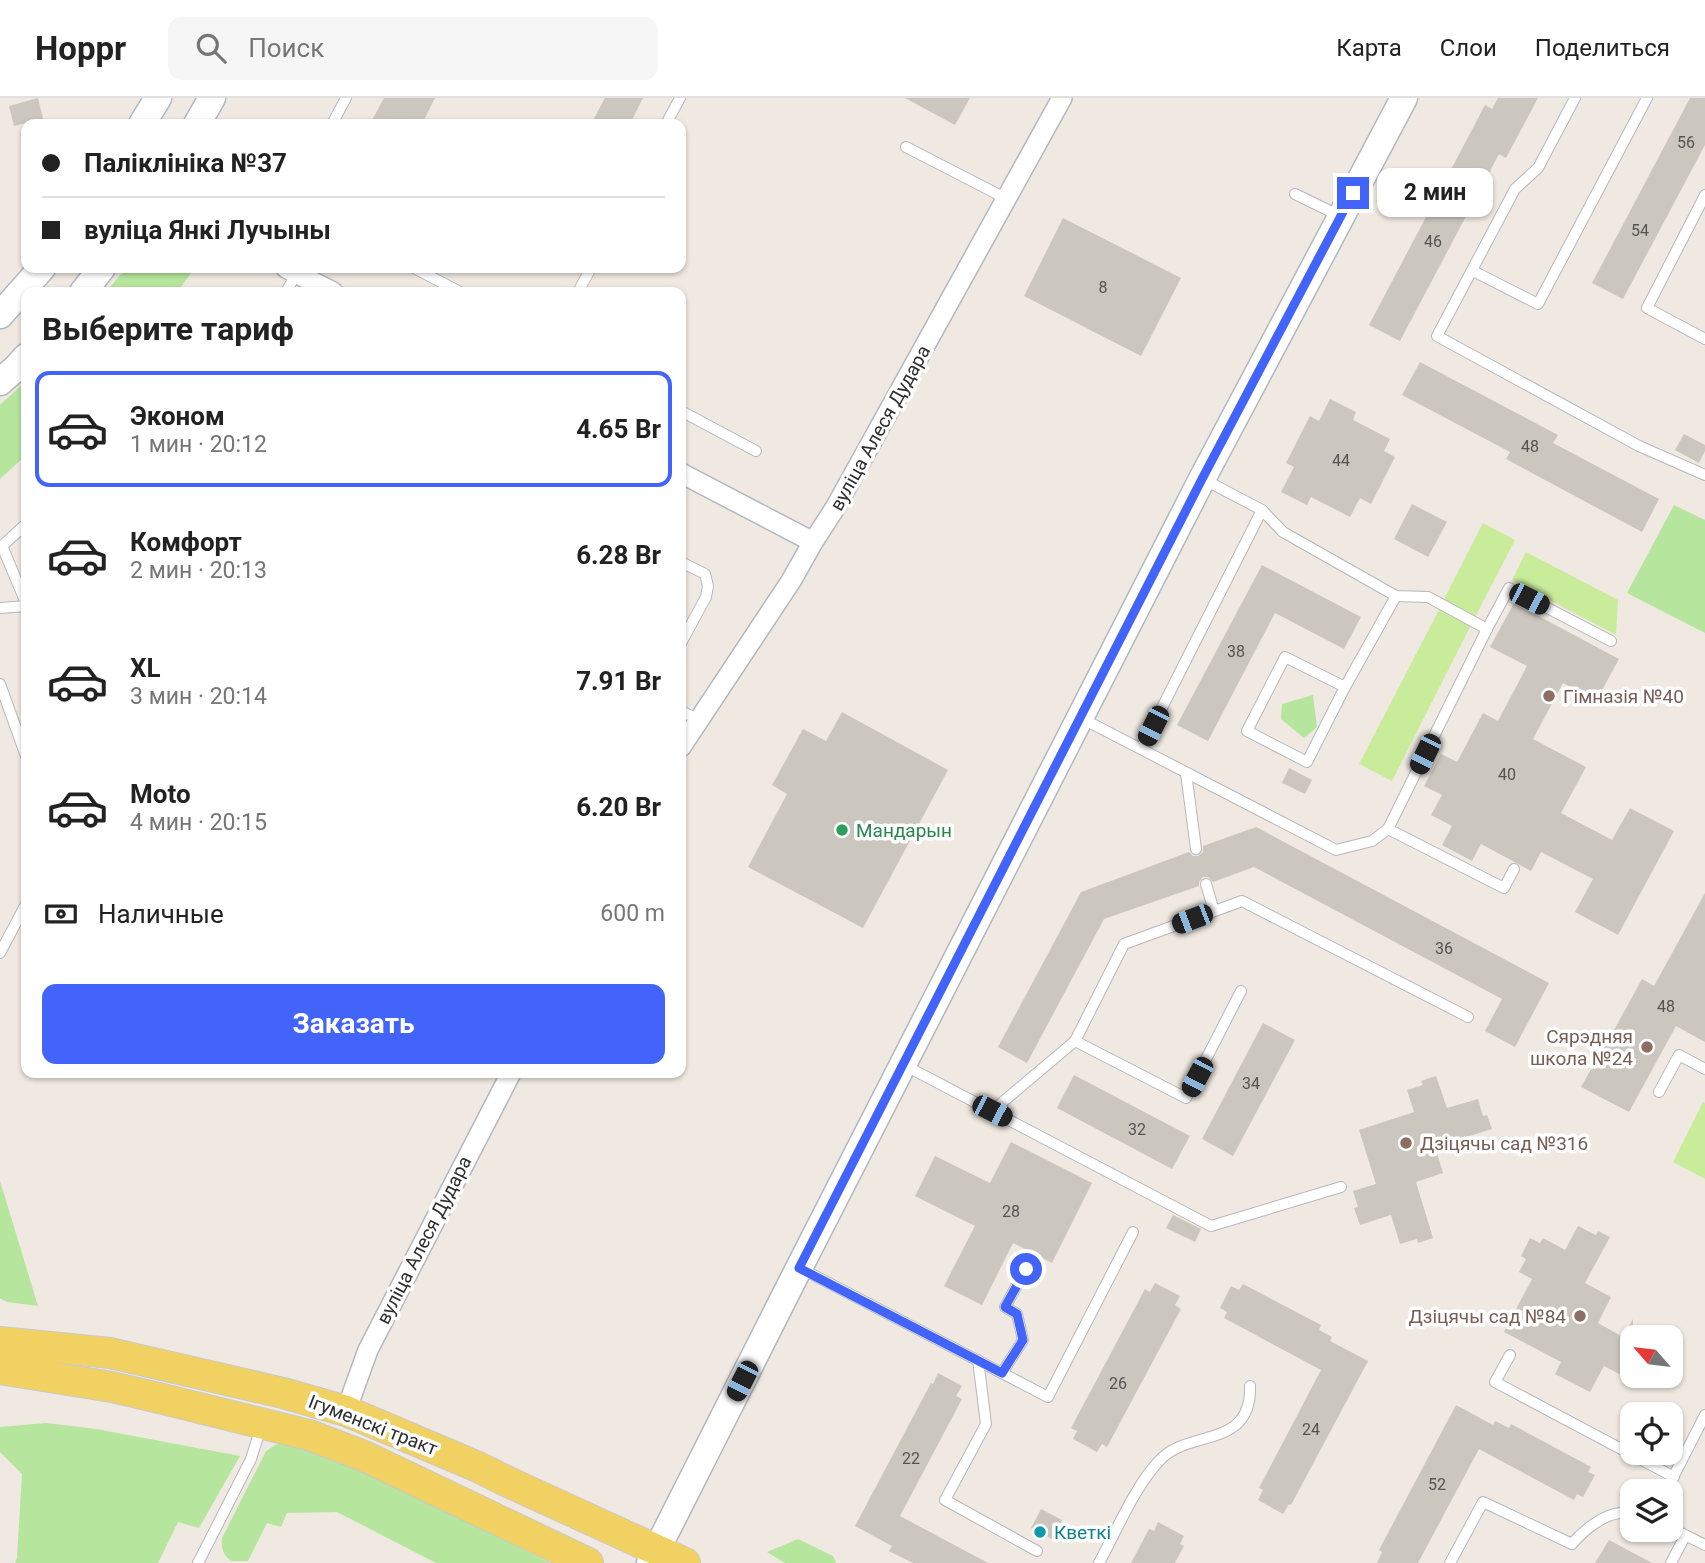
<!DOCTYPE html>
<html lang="ru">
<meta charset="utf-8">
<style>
:root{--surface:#fff;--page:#f6f6f6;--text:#222;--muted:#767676;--line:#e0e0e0;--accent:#4264fb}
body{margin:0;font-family:Roboto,sans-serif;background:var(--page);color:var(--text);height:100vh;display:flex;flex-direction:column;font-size:26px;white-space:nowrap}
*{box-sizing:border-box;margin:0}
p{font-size:23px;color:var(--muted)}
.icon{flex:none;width:38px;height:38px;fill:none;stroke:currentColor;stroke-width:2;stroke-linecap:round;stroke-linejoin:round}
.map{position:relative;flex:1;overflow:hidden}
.sheet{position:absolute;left:21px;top:189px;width:665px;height:791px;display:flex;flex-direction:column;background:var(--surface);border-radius:14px;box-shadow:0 2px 5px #0004}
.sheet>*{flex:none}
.guide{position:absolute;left:21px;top:21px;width:665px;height:154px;border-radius:14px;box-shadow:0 2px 5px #0004;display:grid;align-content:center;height:154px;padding:0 21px;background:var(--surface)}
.needle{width:46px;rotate:298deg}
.buttons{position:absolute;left:1620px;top:1227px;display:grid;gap:14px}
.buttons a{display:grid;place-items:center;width:63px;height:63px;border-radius:14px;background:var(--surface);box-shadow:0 2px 5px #0004;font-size:35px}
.end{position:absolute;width:32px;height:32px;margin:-16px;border:9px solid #4264fb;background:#fff;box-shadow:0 0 0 4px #fff}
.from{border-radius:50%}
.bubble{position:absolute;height:49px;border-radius:14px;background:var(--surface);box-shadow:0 2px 5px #0004;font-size:23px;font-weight:700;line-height:49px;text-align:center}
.car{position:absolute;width:21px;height:42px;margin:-21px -10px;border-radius:9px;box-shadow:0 0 5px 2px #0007;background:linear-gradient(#222 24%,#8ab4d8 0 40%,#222 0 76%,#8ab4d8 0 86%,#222 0)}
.guide b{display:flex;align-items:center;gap:24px;height:66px;font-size:26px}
.guide b+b{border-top:2px solid var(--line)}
.guide i{width:18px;height:18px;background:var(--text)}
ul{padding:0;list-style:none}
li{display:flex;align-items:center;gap:21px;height:116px;margin:0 14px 10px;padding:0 7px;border:4px solid transparent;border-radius:14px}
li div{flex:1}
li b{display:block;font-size:26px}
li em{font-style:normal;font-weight:700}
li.current{border-color:var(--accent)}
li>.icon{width:63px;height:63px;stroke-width:1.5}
h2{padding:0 21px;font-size:32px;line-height:84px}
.pay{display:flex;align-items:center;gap:18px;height:77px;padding:0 21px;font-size:26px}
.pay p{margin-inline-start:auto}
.cta{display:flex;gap:14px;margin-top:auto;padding:14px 21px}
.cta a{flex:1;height:80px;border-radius:14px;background:var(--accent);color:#fff;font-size:28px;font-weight:700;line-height:80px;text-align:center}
header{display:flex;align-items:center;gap:42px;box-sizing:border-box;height:98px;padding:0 35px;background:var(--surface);border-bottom:2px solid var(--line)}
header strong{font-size:33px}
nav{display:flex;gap:38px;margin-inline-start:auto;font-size:24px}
.search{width:490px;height:63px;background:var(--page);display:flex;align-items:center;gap:18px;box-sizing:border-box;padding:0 24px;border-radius:14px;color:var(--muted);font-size:26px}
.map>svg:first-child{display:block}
.green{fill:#b6e59e}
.pitch{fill:#c9ec9a}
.building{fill:#cbc7bf}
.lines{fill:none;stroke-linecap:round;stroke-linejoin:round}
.service-casing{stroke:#b4b7c1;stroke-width:12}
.minor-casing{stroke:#b4b7c1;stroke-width:22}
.secondary-casing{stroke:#b4b7c1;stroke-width:29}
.primary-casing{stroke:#c9c9c9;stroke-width:32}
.service{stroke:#fff;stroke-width:10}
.minor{stroke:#fff;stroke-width:19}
.secondary{stroke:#fff;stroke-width:26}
.primary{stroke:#f2d163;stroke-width:30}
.route{stroke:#4264fb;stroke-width:9}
.education-dot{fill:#8d6e63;stroke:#fff;stroke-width:2.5}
.leisure-dot{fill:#2e9e5b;stroke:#fff;stroke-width:2.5}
.culture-dot{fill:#0f9aa8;stroke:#fff;stroke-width:2.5}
.labels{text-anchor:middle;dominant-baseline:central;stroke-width:7;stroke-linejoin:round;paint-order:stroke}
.number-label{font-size:16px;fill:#555452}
.street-label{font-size:19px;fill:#2e2e2e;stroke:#fff}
.education-label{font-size:19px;fill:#785e54;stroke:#fff;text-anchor:start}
.leisure-label{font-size:19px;fill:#27864d;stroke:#fff;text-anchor:start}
.culture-label{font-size:19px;fill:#0d838f;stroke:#fff;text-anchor:start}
</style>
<header>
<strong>Hoppr</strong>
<div class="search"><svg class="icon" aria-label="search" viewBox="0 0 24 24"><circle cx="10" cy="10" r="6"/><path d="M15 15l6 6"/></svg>Поиск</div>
<nav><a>Карта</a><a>Слои</a><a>Поделиться</a></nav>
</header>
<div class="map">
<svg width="1705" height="1465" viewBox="0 0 1705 1465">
<rect width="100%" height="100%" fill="#efe9e1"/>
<g class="green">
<path d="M126,170H195L177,194H106Z"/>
<path d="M26,283V357L0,381V307Z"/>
<path d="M1674,407L1705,422V535L1627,495Z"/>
<path d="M1313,597L1317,629L1304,640L1281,621L1282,606Z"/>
<path d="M0,1083L38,1208L7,1204L0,1200Z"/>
<path d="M46,1325L96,1331L240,1358L199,1430L178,1424L158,1465H15L17,1460L22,1376L0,1354V1329Z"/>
<path d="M286,1344L370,1375L550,1465H436L337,1414L287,1415L281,1429L267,1425L248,1463H231C223,1456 221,1451 222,1440L266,1353L275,1347Z"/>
<path d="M798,1441L833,1458L836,1465H785L767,1454Z"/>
</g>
<g class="pitch">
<path d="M1483,425L1515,442L1474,521L1442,505Z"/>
<path d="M1526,454L1618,502L1616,537L1512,482Z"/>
<path d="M1441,508L1472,525L1392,683L1359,666Z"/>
<path d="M1703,1004L1705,1005V1081L1673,1064Z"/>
</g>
<g class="building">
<path d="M38,0L43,21L14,28L9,8Z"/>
<path d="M384,0H435L422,26H370Z"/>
<path d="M605,0H643L630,26H591Z"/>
<path d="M905,0H970L955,27Z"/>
<path d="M1498,0H1538L1506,60L1499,56L1400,243L1369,227L1485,7L1492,11Z"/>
<path d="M1690,0H1705V47L1623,201L1592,185Z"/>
<path d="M1063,120L1181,180L1141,258L1024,198Z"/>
<path d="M1420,264L1558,337L1553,345L1659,401L1642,434L1506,361L1510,354L1402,297Z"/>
<path d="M1330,301L1356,314L1353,322L1390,341L1384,353L1395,359L1371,406L1360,400L1350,419L1311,399L1307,407L1281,394L1294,369L1286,365L1310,318L1319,323Z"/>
<path d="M1684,336L1705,347V353L1699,365L1675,352Z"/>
<path d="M1412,406L1447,424L1428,459L1394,441Z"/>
<path d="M1262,467L1361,519L1344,551L1275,515L1208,643L1177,627Z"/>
<path d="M1514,505L1619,561L1596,603L1563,585L1533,641L1586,669L1561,715L1612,742L1630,710L1674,733L1618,837L1575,814L1593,781L1541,754L1531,773L1481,746L1472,763L1442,747L1452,728L1431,717L1442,697L1424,688L1441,656L1457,664L1483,615L1498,623L1527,568L1490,549Z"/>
<path d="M842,614L948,672L863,830L748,769L787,696L772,687L803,631L826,643Z"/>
<path d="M1289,670L1312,682L1305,696L1282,685Z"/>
<path d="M1256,729L1549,885L1515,949L1485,933L1502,901L1254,769L1213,784L1208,779H1203L1199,784V788L1104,821L1027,965L998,949L1081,794L1189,754L1193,758H1198L1203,754V748Z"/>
<path d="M1705,795V944L1676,928L1629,1014L1581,989L1591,971L1592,972L1642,881L1654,888Z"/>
<path d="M1263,925L1295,942L1233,1058L1202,1041Z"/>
<path d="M1074,977L1190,1038L1172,1071L1057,1010Z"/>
<path d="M1436,978L1447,1010L1478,1001L1483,1018L1487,1017L1492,1031L1435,1049L1443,1075L1416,1084L1433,1140L1418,1145L1417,1141L1400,1146L1391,1117L1360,1127L1354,1110L1358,1109L1353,1093L1376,1086L1359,1032L1414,1014L1407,992L1423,987L1421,983Z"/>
<path d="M1011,1044L1092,1085L1052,1165L1013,1145L982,1207L944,1188L975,1128L915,1098L935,1058L990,1085Z"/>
<path d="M1173,1117L1201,1131L1195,1144L1166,1130Z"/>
<path d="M1578,1128L1596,1137L1598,1133L1610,1139L1585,1185L1611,1199L1598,1225L1623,1239L1633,1221V1268L1627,1280L1604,1268L1590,1294L1555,1276L1561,1264L1504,1234L1532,1181L1519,1174L1526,1161L1521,1158L1530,1140L1540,1145L1543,1140L1565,1152Z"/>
<path d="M1155,1185L1180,1198L1175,1207L1181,1211L1107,1349L1102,1346L1097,1354L1073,1341L1077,1333L1071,1330L1145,1191L1150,1194Z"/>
<path d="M1243,1186L1321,1227L1319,1232L1332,1239L1330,1243L1368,1263L1291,1407L1289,1406L1283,1416L1258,1402L1263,1392L1259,1390L1321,1272L1224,1220L1227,1214L1220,1210L1231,1188L1239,1192Z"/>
<path d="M938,1275L962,1288L956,1298L962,1301L900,1418L988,1465H913L889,1453L892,1448L855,1428L931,1285L933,1286Z"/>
<path d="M1456,1307L1493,1327L1495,1323L1509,1330L1511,1326L1591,1369L1588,1374L1595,1377L1583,1399L1577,1396L1574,1402L1479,1351L1418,1465H1377L1382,1454L1379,1452Z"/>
<path d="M1041,1411L1062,1422L1052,1441L1031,1430Z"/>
<path d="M1158,1424L1184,1438L1180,1446L1184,1448L1175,1465H1131L1149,1431L1154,1433Z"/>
<path d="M1609,1442L1652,1465H1595Z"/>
</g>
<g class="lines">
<g class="service-casing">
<g id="service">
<path d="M1575,0L1538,70L1515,91L1437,238L1639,348L1705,377"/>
<path d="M332,26L346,0"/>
<path d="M666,26L680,0"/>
<path d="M906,49L1007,101"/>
<path d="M1295,96L1340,118"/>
<path d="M1705,97L1647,210L1705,241"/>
<path d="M414,170L460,194"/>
<path d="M1473,173L1538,206L1647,0"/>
<path d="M286,194L298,173"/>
<path d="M578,194L591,170"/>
<path d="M681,313L756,353"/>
<path d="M1203,381L1262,412L1283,434L1396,498L1428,499L1487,531L1509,490L1611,543"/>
<path d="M26,426L2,448L26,505"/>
<path d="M681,464L705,476L708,488L706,499L681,545"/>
<path d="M0,510L26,508"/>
<path d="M1285,559L1345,589L1307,664L1247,633Z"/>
<path d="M0,586L26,658"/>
<path d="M1345,589L1396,498"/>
<path d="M681,613L699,622"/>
<path d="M1081,620L1336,752L1372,743L1388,731L1504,790L1514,771"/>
<path d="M1141,651L1262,412"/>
<path d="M1186,675L1196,751"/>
<path d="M1388,731L1487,531"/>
<path d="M1206,786L1214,813"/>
<path d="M0,855L26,806"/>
<path d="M1075,943L1186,1000L1241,893"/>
<path d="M904,967L1211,1128L1341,1089"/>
<path d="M1659,994L1679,957L1705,971"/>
<path d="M992,1013L1075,943L1124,846L1242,803L1468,919"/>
<path d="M800,1170L1048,1299L1133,1134"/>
<path d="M1510,1257L1495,1284L1674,1379"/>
<path d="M978,1262L986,1326L945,1402L1037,1453"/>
<path d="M1002,1275L1023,1242L1017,1216L1005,1209L1026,1171"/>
<path d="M1666,1393L1705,1317"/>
<path d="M1671,1430L1705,1447"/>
<path d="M198,1465L251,1361L261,1329"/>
<path d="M1099,1465C1116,1434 1137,1383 1163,1359C1193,1332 1252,1349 1250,1288"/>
<path d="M1450,1465L1483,1404L1572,1446C1583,1433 1603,1416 1621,1415C1625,1414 1629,1416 1633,1417"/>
<path d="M1671,1465L1685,1438"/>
</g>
</g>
<g class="minor-casing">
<g id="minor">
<path d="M286,170L333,194"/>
<path d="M681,375L813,444"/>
<path d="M681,649L791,483L813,444L835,410L1062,0"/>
<path d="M346,1313L368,1252L511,975"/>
</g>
</g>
<g class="secondary-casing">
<g id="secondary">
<path d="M142,26L158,0"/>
<path d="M197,26L212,0"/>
<path d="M83,194L102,170"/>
<path d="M0,217L42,170"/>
<path d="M0,284L16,270L26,259"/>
<path d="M650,1465L799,1170L1202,381L1404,0"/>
</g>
</g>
<g class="primary-casing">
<g id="primary">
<path d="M0,1244L110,1255L283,1295L346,1313L478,1369L506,1383L685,1465"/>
<path d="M0,1271L112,1289L163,1301L309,1337L364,1358L588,1465"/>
</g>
</g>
<use href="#service" class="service"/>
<use href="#minor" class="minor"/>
<use href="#secondary" class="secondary"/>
<use href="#primary" class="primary"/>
</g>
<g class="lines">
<path class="route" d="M1026,1171L1005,1209L1017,1216L1023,1242L1002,1275L799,1170L1202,381L1353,95"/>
</g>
<g class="education-dot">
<circle cx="1549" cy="598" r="7"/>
<circle cx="1647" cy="949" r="7"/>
<circle cx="1406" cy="1045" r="7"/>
<circle cx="1580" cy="1218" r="7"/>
</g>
<circle class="leisure-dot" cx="842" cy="732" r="7"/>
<circle class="culture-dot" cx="1040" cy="1434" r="7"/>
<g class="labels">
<g class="number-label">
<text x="1686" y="44">56</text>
<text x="1640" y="132">54</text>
<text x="1433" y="143">46</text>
<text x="1103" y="189">8</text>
<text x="1530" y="348">48</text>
<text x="1341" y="362">44</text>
<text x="1236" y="553">38</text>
<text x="1507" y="676">40</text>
<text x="1444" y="850">36</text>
<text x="1666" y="908">48</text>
<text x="1251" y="985">34</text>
<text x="1137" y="1031">32</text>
<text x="1011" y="1113">28</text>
<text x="1118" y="1285">26</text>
<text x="1311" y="1331">24</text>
<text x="911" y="1360">22</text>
<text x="1437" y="1386">52</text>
</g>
<g class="street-label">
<text transform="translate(880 330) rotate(-61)">вуліца Алеся Дудара</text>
<text transform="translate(424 1142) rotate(-63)">вуліца Алеся Дудара</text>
<text transform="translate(373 1327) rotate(21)">Ігуменскі тракт</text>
</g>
<g class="education-label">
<text x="1563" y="598">Гімназія №40</text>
<text x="1633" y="938" text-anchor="end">Сярэдняя<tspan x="1633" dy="22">школа №24</tspan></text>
<text x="1420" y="1045">Дзіцячы сад №316</text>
<text x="1566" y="1218" text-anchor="end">Дзіцячы сад №84</text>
</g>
<g class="leisure-label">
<text x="856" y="732">Мандарын</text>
</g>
<g class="culture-label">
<text x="1054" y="1434">Кветкі</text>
</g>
</g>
</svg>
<div class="buttons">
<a><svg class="needle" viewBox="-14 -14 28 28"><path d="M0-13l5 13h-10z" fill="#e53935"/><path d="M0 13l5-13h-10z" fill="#767676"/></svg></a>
<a><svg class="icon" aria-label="locate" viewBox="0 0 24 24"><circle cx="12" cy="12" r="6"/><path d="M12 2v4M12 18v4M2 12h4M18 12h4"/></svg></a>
<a><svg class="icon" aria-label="layers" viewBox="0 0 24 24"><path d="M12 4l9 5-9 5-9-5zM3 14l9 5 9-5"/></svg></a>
</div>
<i class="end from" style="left:1026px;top:1171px"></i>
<i class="end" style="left:1353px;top:95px"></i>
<div class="bubble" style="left:1377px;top:70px;width:116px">2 мин</div>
<i class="car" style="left:1529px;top:501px;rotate:117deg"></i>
<i class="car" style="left:1153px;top:628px;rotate:207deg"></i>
<i class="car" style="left:1425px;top:656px;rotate:206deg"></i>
<i class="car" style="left:1192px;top:821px;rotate:249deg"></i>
<i class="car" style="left:1197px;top:979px;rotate:208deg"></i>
<i class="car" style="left:992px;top:1013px;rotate:117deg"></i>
<i class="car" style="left:742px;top:1283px;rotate:207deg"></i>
<div class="guide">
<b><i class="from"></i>Паліклініка №37</b>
<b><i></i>вуліца Янкі Лучыны</b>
</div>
<section class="sheet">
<h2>Выберите тариф</h2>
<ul>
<li class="current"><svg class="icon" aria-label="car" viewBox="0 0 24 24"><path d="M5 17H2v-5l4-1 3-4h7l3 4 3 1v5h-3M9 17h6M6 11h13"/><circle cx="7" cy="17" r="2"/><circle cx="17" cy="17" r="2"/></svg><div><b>Эконом</b><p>1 мин · 20:12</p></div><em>4.65 Br</em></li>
<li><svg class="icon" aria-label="car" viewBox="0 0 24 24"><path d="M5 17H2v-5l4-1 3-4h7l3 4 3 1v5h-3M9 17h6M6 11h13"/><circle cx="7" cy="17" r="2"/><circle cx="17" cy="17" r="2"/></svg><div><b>Комфорт</b><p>2 мин · 20:13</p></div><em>6.28 Br</em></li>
<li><svg class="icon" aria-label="car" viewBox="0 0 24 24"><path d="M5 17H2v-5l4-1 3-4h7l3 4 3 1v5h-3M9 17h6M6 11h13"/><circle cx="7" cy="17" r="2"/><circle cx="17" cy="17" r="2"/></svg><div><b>XL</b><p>3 мин · 20:14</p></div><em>7.91 Br</em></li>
<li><svg class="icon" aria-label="car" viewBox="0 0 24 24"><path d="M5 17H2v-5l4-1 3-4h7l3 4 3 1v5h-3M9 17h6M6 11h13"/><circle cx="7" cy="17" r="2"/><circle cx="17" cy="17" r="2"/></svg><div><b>Moto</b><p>4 мин · 20:15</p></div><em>6.20 Br</em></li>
</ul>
<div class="pay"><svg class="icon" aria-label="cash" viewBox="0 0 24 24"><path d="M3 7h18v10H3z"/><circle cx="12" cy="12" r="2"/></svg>Наличные<p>600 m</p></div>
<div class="cta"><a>Заказать</a></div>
</section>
</div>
